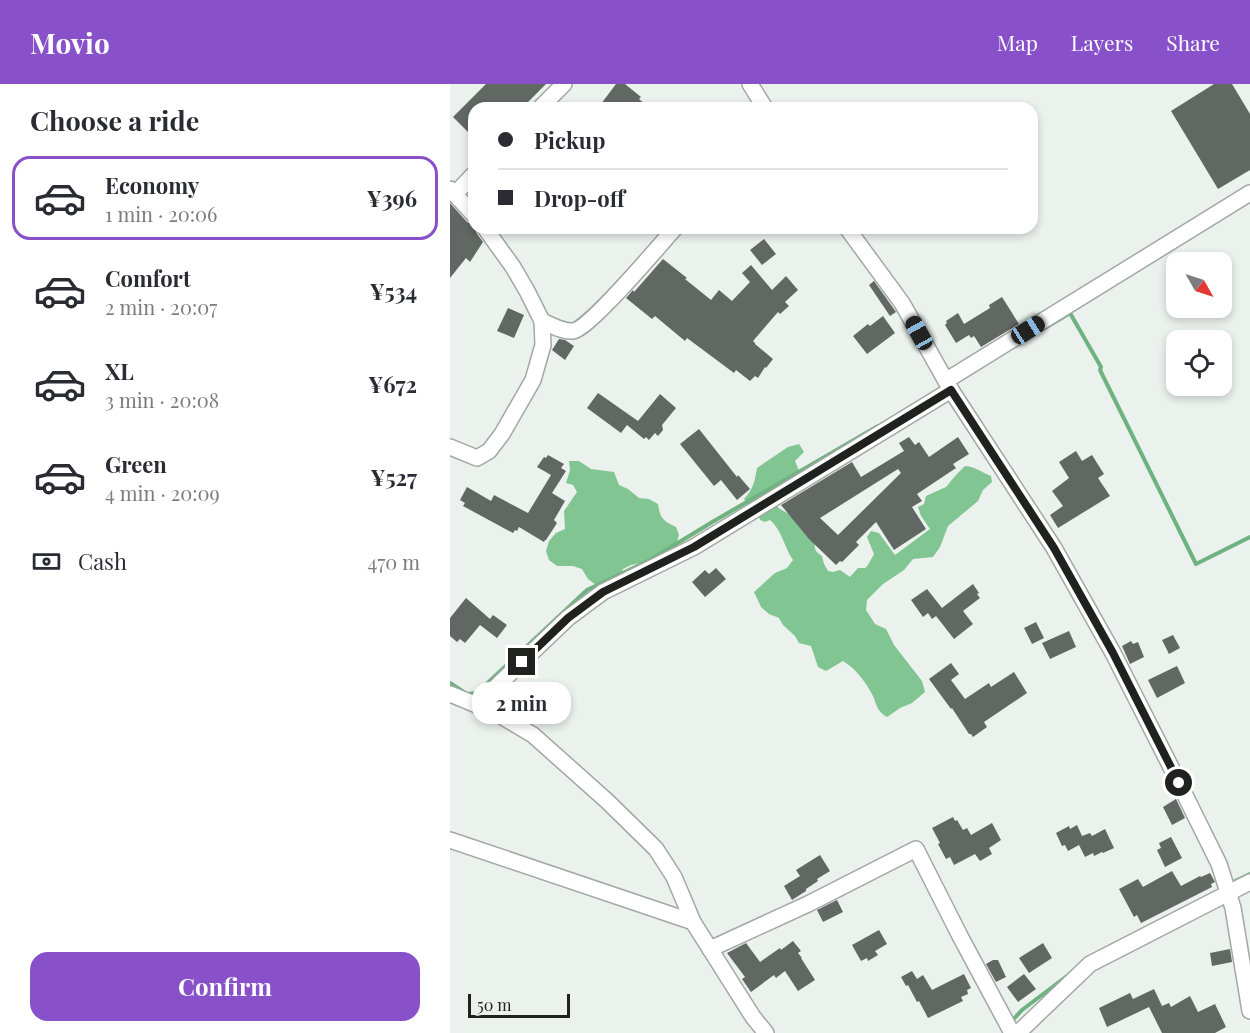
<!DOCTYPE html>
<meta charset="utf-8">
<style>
:root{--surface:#fff;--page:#f2f2f3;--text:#2b2b33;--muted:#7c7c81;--line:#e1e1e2;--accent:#8851c9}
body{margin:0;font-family:"Playfair Display",serif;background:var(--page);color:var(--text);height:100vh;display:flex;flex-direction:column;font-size:22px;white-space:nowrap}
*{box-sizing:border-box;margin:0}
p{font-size:20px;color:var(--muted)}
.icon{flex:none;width:33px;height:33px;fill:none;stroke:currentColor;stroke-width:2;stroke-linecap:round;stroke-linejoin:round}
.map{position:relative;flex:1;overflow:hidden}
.sheet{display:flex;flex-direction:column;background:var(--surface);width:450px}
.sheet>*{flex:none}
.hud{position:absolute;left:18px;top:18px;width:570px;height:132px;border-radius:18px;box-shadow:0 3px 9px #0003;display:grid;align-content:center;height:132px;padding:0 30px;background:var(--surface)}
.needle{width:39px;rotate:129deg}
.buttons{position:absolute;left:716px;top:168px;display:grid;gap:12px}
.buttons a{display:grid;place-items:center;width:66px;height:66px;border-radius:12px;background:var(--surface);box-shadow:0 3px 9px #0003;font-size:30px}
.scale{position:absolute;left:18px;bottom:15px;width:102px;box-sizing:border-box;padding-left:6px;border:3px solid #202220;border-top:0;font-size:16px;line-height:21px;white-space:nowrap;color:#202220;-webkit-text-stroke:4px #ebf1ec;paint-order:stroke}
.end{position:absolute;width:27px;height:27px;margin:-14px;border:8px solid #202220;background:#fff;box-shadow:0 0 0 3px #fff}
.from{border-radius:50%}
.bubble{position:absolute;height:42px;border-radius:18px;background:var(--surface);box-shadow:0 3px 9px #0003;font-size:20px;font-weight:700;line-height:42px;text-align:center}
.car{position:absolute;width:18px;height:36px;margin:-18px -9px;border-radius:8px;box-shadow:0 0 4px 2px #0007;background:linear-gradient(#222 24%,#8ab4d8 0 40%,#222 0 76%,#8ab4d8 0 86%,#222 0)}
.hud b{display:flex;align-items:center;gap:21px;height:57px;font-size:22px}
.hud b+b{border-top:2px solid var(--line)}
.hud i{width:15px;height:15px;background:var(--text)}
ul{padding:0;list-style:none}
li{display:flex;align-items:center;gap:18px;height:84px;margin:0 12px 9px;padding:0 18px;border:3px solid transparent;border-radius:18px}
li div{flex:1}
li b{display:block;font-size:22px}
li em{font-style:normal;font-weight:700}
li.on{border-color:var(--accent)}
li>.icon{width:54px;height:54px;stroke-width:1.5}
h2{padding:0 30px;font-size:27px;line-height:72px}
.pay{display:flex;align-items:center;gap:15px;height:66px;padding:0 30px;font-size:22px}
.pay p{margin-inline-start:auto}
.primary-button{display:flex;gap:12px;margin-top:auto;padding:12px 30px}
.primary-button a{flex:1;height:69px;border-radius:18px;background:var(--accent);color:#fff;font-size:24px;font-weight:700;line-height:69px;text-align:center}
header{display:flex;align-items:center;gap:36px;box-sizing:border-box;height:84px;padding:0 30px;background:var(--accent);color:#fff}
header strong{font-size:28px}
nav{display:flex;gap:33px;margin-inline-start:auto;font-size:21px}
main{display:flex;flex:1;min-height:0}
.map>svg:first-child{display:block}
.forest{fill:#80c592}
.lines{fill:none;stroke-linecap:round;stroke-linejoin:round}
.stream{stroke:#6eb280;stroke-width:4}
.building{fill:#616762;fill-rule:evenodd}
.minor-casing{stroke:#a2a8a3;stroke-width:18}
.minor{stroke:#fff;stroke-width:15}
.route{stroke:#202220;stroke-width:8}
</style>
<header>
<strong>Movio</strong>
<nav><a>Map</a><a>Layers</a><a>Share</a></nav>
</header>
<main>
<section class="sheet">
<h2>Choose a ride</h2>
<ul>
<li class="on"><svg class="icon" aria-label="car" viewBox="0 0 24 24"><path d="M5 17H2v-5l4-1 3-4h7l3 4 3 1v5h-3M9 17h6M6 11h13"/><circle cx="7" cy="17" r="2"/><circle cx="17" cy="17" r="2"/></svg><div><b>Economy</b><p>1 min · 20:06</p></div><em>¥396</em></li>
<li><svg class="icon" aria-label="car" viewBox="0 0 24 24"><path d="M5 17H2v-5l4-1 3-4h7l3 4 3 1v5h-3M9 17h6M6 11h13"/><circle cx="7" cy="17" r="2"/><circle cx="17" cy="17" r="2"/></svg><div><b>Comfort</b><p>2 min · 20:07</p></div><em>¥534</em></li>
<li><svg class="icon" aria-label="car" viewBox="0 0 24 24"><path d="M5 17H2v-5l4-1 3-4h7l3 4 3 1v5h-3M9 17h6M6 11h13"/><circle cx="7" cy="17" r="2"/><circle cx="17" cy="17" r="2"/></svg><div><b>XL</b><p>3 min · 20:08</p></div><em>¥672</em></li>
<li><svg class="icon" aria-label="car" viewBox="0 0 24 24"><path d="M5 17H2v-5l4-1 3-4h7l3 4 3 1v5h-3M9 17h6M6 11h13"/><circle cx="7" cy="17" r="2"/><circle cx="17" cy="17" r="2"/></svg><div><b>Green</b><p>4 min · 20:09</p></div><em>¥527</em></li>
</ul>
<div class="pay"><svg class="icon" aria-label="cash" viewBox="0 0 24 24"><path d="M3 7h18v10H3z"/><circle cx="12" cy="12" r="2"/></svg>Cash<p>470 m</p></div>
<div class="primary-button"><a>Confirm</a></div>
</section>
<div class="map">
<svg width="800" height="949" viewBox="0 0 800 949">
<rect width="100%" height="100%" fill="#ebf1ec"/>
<g class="forest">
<path d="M349,360L354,368L345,377L351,392L318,414L330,425L344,433L365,459C364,466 366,468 372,472L374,480L378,487L383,488L390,486L400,493L408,484H415L418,481L424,470L417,453L421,447L429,449L445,471L480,445L471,432L468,423L474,420L476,412L496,403L506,391L515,382C526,383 531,388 541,392L542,398L533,406L528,417L498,442L490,463L483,473L463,475L454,486L433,500L417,516L416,526L425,540L436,545L444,561L472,597L475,608L462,619L450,624L437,633C426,627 427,620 422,610C415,597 405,584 393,577L376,587L368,583L361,562L349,559L345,552L333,541L329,534L319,530L311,523L304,508L325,489L337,484L343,476C334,463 332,446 320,436L315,438L310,436C308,428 305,423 298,421L294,415C303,406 305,396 307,384L338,363Z"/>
<path d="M119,377H129L141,385L164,388L169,401L178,405L189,414L199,415L208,420C210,434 213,437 226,443L229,451L225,464L205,476L181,481L173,485L169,494L150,504L138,495L132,485L123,482H107L99,476L96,467L99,457L106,449L115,445L114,427L127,408L123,401L116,399L120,386Z"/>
</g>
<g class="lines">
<g class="stream">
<path d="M595,244L620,229L651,283L650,286L746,480L800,453"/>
<path d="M0,599L17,610L27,609L137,506L198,477L264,437L428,342"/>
<path d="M779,800L800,790"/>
<path d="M560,939L572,926L621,889"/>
</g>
</g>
<g class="building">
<path d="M36,0H96L72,24H24V54L3,33Z"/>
<path d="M166,0H175L191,13L189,15L199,24H148Z"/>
<path d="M764,0H782L800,30V86L768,105L721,27Z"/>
<path d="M0,119L17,138L24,141V144H25L27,150L33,158L20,178L16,174L0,194Z"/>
<path d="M314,155L326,170L312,181L300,166Z"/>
<path d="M213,175L237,194L235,195L261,216L269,206L282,217L300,198L292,189L301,181L322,206L336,192L348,206L335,218L339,222L330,230L328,228L303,257L305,259V260L323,275L316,284L315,283L308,294L305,292L300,297L286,286L284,289L237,254L235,257L205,232L202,235L176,214L183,206L184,208Z"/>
<path d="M424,197L446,228L440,232L419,201Z"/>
<path d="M552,213L569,240L531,263L524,252L521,254L519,251L506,259L495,241L497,239L496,237L508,229L514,240L540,224L539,221Z"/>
<path d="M58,224L74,231L64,254L47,247Z"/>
<path d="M433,232L445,249L417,270L403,252L418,240L420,242Z"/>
<path d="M109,255L115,256L124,262L115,276L102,266Z"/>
<path d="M148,309L188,337L210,310L226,324L212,341L213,346L208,352L205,349L199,356L196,353L194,355L177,341L171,349L137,324Z"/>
<path d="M249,345L287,393L288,391L300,405L287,416L271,396L264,402L230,360Z"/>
<path d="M459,353L465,361L469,358L479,373L508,353L519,370L503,380L506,384L467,410L472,417L462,423L476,445L444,466L426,438L406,458L409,461L392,478L390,477L386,481L359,455L331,421L402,378L411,393L454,367L449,359ZM448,385L451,389L388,451L370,434Z"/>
<path d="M626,367L632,377L642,371L654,390L648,394L660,412L608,444L600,431L613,422L602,407L619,394L609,378Z"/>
<path d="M98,371L114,380L111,384L116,387L102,409L115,417L104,436L107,439L96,456H95L94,458L69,443L67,447L65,446L63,449L13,422L15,419L10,416L17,403L41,417L44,411L78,429L101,391L87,383L94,373L96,374Z"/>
<path d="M266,484L276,495L255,513L242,498L255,486L259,490Z"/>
<path d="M523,500L529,509L527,510L530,514L513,527L523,540L504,555L486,532L482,535L478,529L473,533L461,516L477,505L492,524Z"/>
<path d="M16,514L40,535L43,531L57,541L47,554L30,541L15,559L10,555L7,558L0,552V534Z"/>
<path d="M586,538L594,554L582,560L574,544Z"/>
<path d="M619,547L626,563L600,575L592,559Z"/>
<path d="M723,551L730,564L719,570L712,556Z"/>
<path d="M681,557L683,560L688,558L694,573L680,580L672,562Z"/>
<path d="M501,579L509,590L501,596L515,615L539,599L541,603L564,588L577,609L534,638L537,643L523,653L521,650H519L502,624L501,625L479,595Z"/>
<path d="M727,582L735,599L707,614L698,596Z"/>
<path d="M726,715L735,734L722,741L713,723Z"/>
<path d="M503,733L505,737L507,736L513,746L517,744L521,751L542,739L551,756L539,764L542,770L530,777L525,770L504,781L500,773L496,775L488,760L490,759L482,744Z"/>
<path d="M627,741L632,752L640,749L642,752L655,745L664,764L653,769L652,768L644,772L643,769L635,773L629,761L618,767L615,761L612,762L606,749L619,742L620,745Z"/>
<path d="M721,753L732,774L715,783L707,766L711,764L709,759Z"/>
<path d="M370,771L380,787L367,795L368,797L356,805V807L342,816L334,802L350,792L346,786Z"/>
<path d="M722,787L731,802L750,792L751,793L760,789L765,798L761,800L762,803L691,839L687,831L684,833L669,805L688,795L693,803Z"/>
<path d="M387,816L393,828L373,838L367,826Z"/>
<path d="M429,846L437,860L425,867L428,871L418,877L417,874L411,877L402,861Z"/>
<path d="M343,857L351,867L348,869L352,874H351L365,896L348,907L335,887L326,894L324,891L301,908L292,895L295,893L277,869L296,859L310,878L330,864L331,866Z"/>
<path d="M593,859L602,874L579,889L569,874Z"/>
<path d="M780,865L782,878L762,882L760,869Z"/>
<path d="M543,876H548L556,893L546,898L536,880Z"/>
<path d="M462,887L467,895L473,891L482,906L514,890L521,904L517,906L518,910L511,913L513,917L478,934L469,917L467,918L458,901L456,902L451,893Z"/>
<path d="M574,890L586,905L568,918L557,903Z"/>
<path d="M704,905L712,922L719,919L721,923L740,912L748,928L765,920L776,943L765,949H712L699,923L657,943L649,924L680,909L683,915Z"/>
</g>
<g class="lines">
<g class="minor-casing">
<g id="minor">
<path d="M300,0L315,24"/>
<path d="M90,24L114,0"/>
<path d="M0,105L24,131"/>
<path d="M5,110L24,90"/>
<path d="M397,144L452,219L501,306L604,464L663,569L729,699L769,780L783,824L800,927"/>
<path d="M92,237C101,241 113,248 123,247C138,246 211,160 225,144"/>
<path d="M497,296L800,109"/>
<path d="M0,363L27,374L39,367L52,350L83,296L93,261L92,237L77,207L63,183L35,144"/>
<path d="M0,610L46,629L83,651L157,717L206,765L224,793L243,838L303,933L316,949"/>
<path d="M27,621L118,534L153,508L244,463L501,306"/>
<path d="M0,756L243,838"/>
<path d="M260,865L358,820L466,765L510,852L562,949"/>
<path d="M568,949L640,880L800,798"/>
</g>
</g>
<use href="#minor" class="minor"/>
</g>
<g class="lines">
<path class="route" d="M72,578L118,534L153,508L244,463L501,306L604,464L663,569L729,699"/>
</g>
</svg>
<div class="buttons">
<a><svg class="needle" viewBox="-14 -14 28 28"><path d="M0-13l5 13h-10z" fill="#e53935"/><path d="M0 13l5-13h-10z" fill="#7c7c81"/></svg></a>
<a><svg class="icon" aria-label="locate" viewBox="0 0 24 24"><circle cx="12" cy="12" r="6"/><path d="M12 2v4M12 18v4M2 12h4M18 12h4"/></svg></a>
</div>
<div class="scale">50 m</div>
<i class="end from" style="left:729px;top:699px"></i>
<i class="end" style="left:72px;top:578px"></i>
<div class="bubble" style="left:22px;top:598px;width:99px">2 min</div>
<i class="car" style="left:578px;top:246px;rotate:58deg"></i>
<i class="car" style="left:469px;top:249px;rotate:331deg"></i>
<div class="hud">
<b><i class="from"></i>Pickup</b>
<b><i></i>Drop-off</b>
</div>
</div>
</main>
